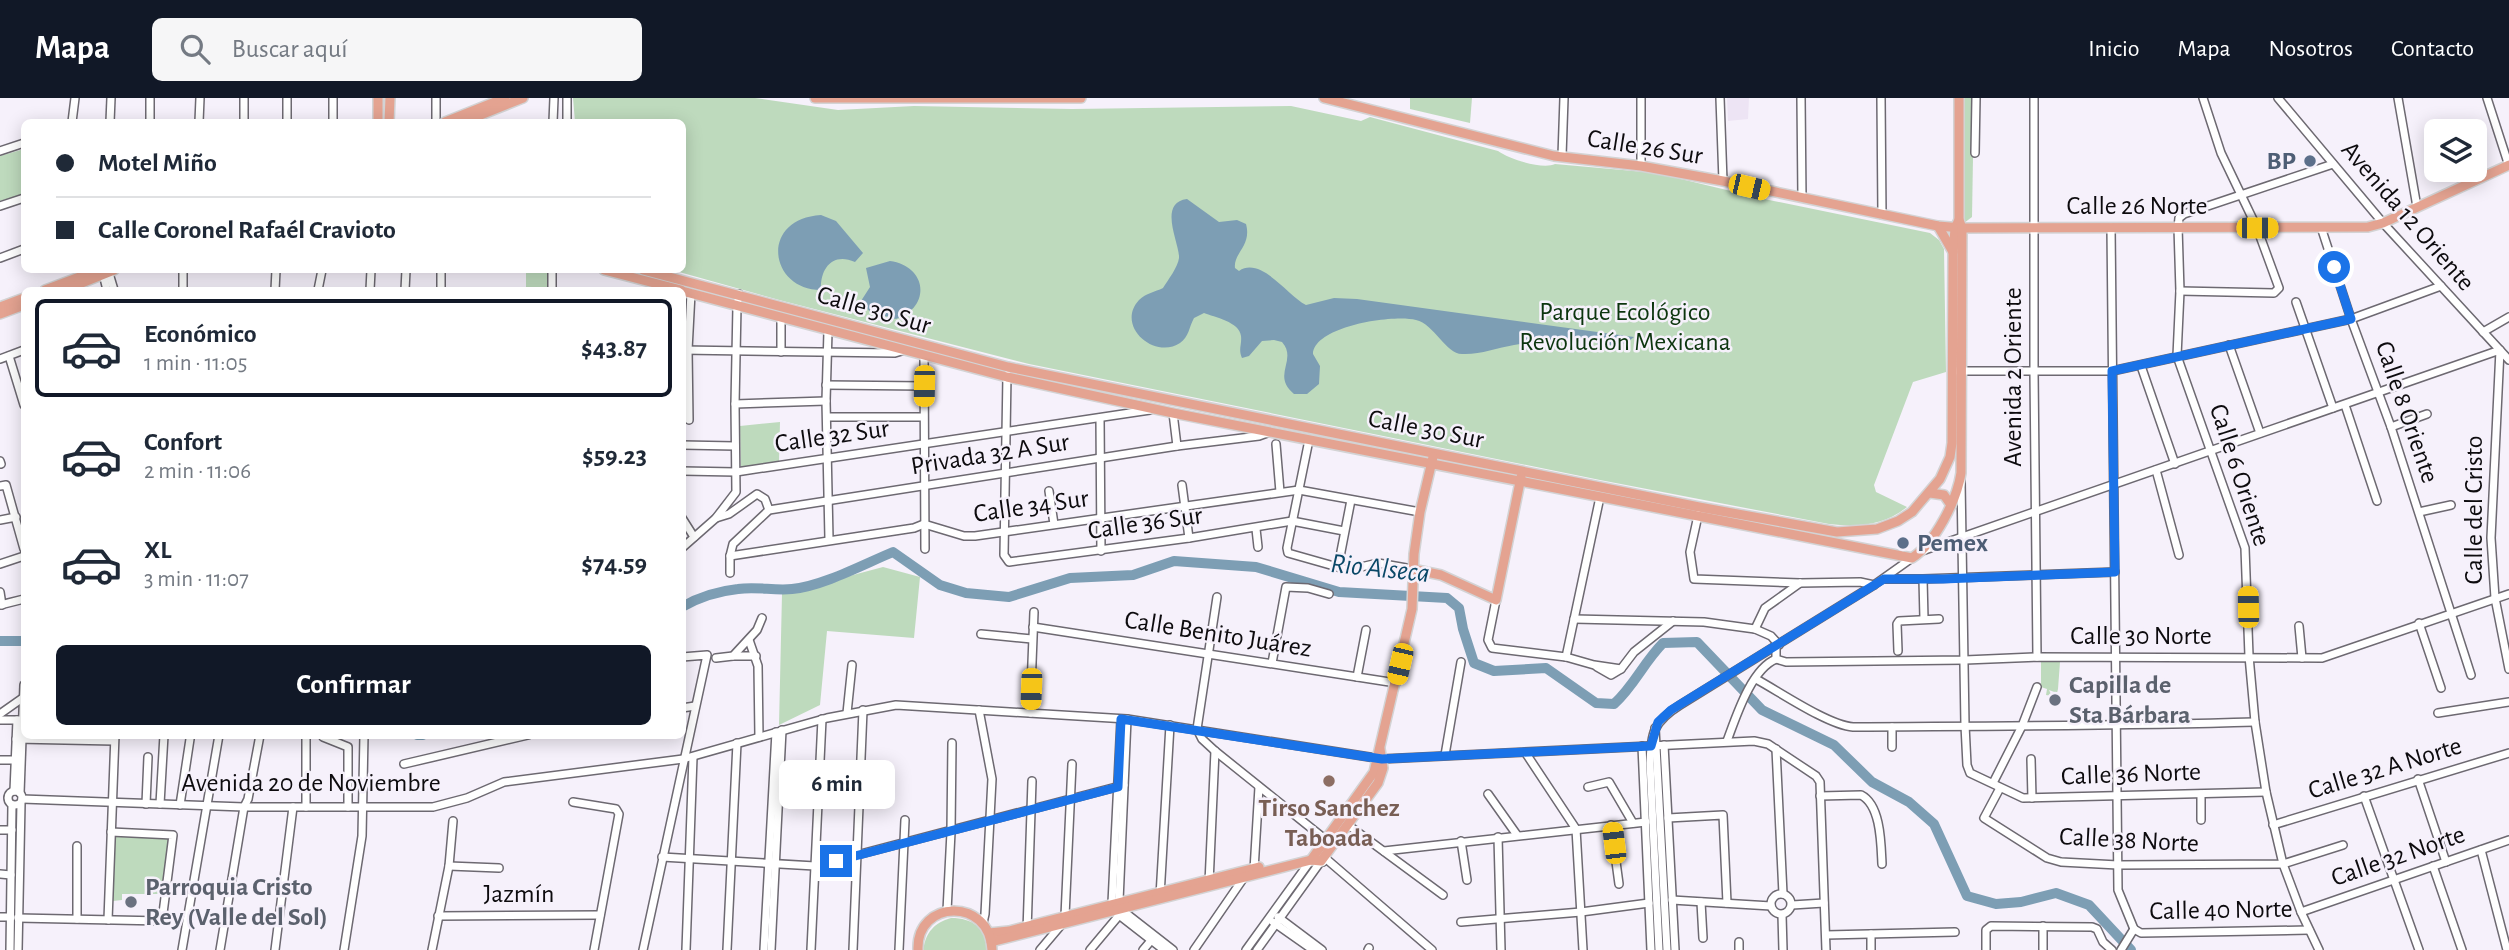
<!DOCTYPE html>
<html lang="es">
<meta charset="utf-8">
<style>
:root{--surface:#fff;--page:#f6f6f7;--text:#1f2937;--muted:#747a83;--line:#e0e1e3;--accent:#111827}
body{margin:0;font-family:"Alegreya Sans",sans-serif;background:var(--page);color:var(--text);height:100vh;display:flex;flex-direction:column;font-size:26px;white-space:nowrap}
*{box-sizing:border-box;margin:0}
p{font-size:23px;color:var(--muted)}
.icon{flex:none;width:38px;height:38px;fill:none;stroke:currentColor;stroke-width:2;stroke-linecap:round;stroke-linejoin:round}
.map{position:relative;flex:1;overflow:hidden}
.side{position:absolute;left:21px;top:189px;width:665px;height:452px;display:flex;flex-direction:column;background:var(--surface);border-radius:10px;box-shadow:0 4px 18px #0003}
.side>*{flex:none}
.guide{position:absolute;left:21px;top:21px;width:665px;height:154px;border-radius:10px;box-shadow:0 4px 18px #0003;display:grid;align-content:center;height:154px;padding:0 35px;background:var(--surface)}
.fabs{position:absolute;left:2424px;top:21px;display:grid;gap:14px}
.fabs a{display:grid;place-items:center;width:63px;height:63px;border-radius:10px;background:var(--surface);box-shadow:0 4px 18px #0003;font-size:35px}
.end{position:absolute;width:32px;height:32px;margin:-16px;border:9px solid #1a73e8;background:#fff;box-shadow:0 0 0 4px #fff}
.from{border-radius:50%}
.bubble{position:absolute;height:49px;border-radius:10px;background:var(--surface);box-shadow:0 4px 18px #0003;font-size:23px;font-weight:700;line-height:49px;text-align:center}
.car{position:absolute;width:21px;height:42px;margin:-21px -10px;border-radius:9px;box-shadow:0 0 5px 2px #0007;background:linear-gradient(#f5c518 24%,#345 0 40%,#f5c518 0 76%,#345 0 86%,#f5c518 0)}
.guide b{display:flex;align-items:center;gap:24px;height:66px;font-size:26px}
.guide b+b{border-top:2px solid var(--line)}
.guide i{width:18px;height:18px;background:var(--text)}
ul{padding:12px 0 0;list-style:none}
li{display:flex;align-items:center;gap:21px;height:98px;margin:0 14px 10px;padding:0 21px;border:4px solid transparent;border-radius:10px}
li div{flex:1}
li b{display:block;font-size:26px}
li em{font-style:normal;font-weight:700}
li.current{border-color:var(--accent)}
li>.icon{width:63px;height:63px;stroke-width:1.5}
.button{display:flex;gap:14px;margin-top:auto;padding:14px 35px}
.button a{flex:1;height:80px;border-radius:10px;background:var(--accent);color:#fff;font-size:28px;font-weight:700;line-height:80px;text-align:center}
header{display:flex;align-items:center;gap:42px;box-sizing:border-box;height:98px;padding:0 35px;background:var(--accent);color:#fff}
header strong{font-size:33px}
nav{display:flex;gap:38px;margin-inline-start:auto;font-size:24px}
.search{width:490px;height:63px;background:var(--page);display:flex;align-items:center;gap:18px;box-sizing:border-box;padding:0 24px;border-radius:10px;color:var(--muted);font-size:26px}
.map>svg:first-child{display:block}
.built{fill:#ede4f4}
.green{fill:#bedabd}
.water{fill:#7d9eb4}
.lines{fill:none;stroke-linecap:round;stroke-linejoin:round}
.river{stroke:#7d9eb4;stroke-width:10}
.minor-casing{stroke:#6d6971;stroke-width:10}
.major-casing{stroke:#d3d3d4;stroke-width:12}
.minor{stroke:#fff;stroke-width:7}
.major{stroke:#e4a391;stroke-width:9}
.route{stroke:#1a73e8;stroke-width:9}
.service-dot{fill:#5c6f8a;stroke:#f6f1fb;stroke-width:2.5}
.worship-dot{fill:#6b7280;stroke:#f6f1fb;stroke-width:2.5}
.education-dot{fill:#8d6e63;stroke:#f6f1fb;stroke-width:2.5}
.labels{text-anchor:middle;dominant-baseline:central;stroke-width:5;stroke-linejoin:round;paint-order:stroke}
.street-label{font-size:26px;fill:#0d0b0e;stroke:#f6f1fb}
.service-label{font-size:26px;font-weight:bold;fill:#4e5e75;stroke:#f6f1fb;text-anchor:end}
.park-label{font-size:26px;fill:#0c350e;stroke:#f6f1fb}
.worship-label{font-size:26px;font-weight:bold;fill:#5b616d;stroke:#f6f1fb;text-anchor:start}
.education-label{font-size:26px;font-weight:bold;fill:#785e54;stroke:#f6f1fb}
.water-label{font-size:28px;font-style:italic;fill:#0a4867;stroke:#f6f1fb}
</style>
<header>
<strong>Mapa</strong>
<div class="search"><svg class="icon" aria-label="search" viewBox="0 0 24 24"><circle cx="10" cy="10" r="6"/><path d="M15 15l6 6"/></svg>Buscar aquí</div>
<nav><a>Inicio</a><a>Mapa</a><a>Nosotros</a><a>Contacto</a></nav>
</header>
<div class="map">
<svg width="2509" height="852" viewBox="0 0 2509 852">
<rect width="100%" height="100%" fill="#f6f1fb"/>
<path class="built" d="M1727,0H1749L1748,21L1728,23Z"/>
<g class="green">
<path d="M573,0H755L838,12L914,8L1072,11L1291,8L1361,23L1370,19L1498,53C1509,61 1543,72 1555,66L1656,75L1764,101L1930,135L1939,142L1944,151L1946,274L1913,284L1874,387L1876,394L1907,409C1884,428 1858,429 1829,426L1600,382L1029,266L783,203L672,172H682V24H575Z"/>
<path d="M1410,0H1472L1470,25L1410,11Z"/>
<path d="M1963,0H1974L1972,119L1964,125Z"/>
<path d="M24,51V96L0,103V58Z"/>
<rect x="526" y="172" width="23" height="20"/>
<path d="M780,324L779,364L741,370L740,328Z"/>
<path d="M883,469L920,479L914,540L827,533L820,607L779,627L782,496Z"/>
<path d="M2041,563L2060,564L2058,591L2057,595L2049,592L2052,598L2046,597L2047,591L2041,589Z"/>
<path d="M115,737L171,738L164,796H122V802L113,803Z"/>
<path d="M951,820C973,820 985,830 989,852H923C926,834 934,825 951,820Z"/>
</g>
<g class="water">
<path d="M1187,101L1219,124L1237,122L1246,126C1252,148 1233,155 1235,170L1239,173C1261,158 1287,197 1306,207L1334,200L1357,201L1634,239C1622,250 1614,246 1598,247L1594,240C1568,242 1541,242 1514,247C1497,250 1479,257 1462,256C1446,256 1434,226 1416,222C1394,216 1314,228 1313,256L1320,268L1319,286L1307,296H1294C1271,277 1298,262 1282,244L1274,242L1262,243L1249,258L1242,260C1238,251 1242,247 1241,238C1240,224 1214,219 1204,215L1194,220C1189,229 1189,239 1180,245C1155,262 1115,228 1139,202C1146,195 1155,194 1163,190C1168,182 1178,169 1179,160C1180,146 1157,105 1187,101Z"/>
<path d="M821,117L836,123L863,155L855,164C832,154 820,171 821,192C769,192 759,121 821,117Z"/>
<path d="M890,163C927,168 932,209 896,221L870,214L861,203L870,189L866,170Z"/>
</g>
<g class="lines">
<g class="river">
<path d="M682,509C699,499 719,493 738,491C756,488 774,493 792,491C823,488 864,466 893,454L940,487L966,495L1009,499L1070,480L1133,477L1174,463L1256,469L1339,494L1447,500L1459,510L1463,531L1474,565L1494,573L1546,570L1596,605L1614,606C1634,588 1644,564 1663,545L1697,544L1762,612L1834,647L1872,684L1909,704L1934,726L1967,798L1996,806L2021,804L2056,795L2089,807L2131,852"/>
<path d="M0,543H24"/>
<path d="M417,637H423"/>
</g>
<g class="minor-casing">
<g id="minor">
<path d="M1720,0L1723,83"/>
<path d="M1801,0L1802,100"/>
<path d="M1881,0L1882,117"/>
<path d="M2034,0V274L2037,559"/>
<path d="M2278,0L2383,125L2509,262"/>
<path d="M2398,0L2417,109"/>
<path d="M2487,0L2509,68"/>
<path d="M72,24L75,0"/>
<path d="M110,24L111,0"/>
<path d="M150,24V0"/>
<path d="M199,24L200,0"/>
<path d="M244,24V0"/>
<path d="M287,24V0"/>
<path d="M333,24V0"/>
<path d="M436,24V0"/>
<path d="M553,24L554,0"/>
<path d="M567,24V0"/>
<path d="M0,53L24,45"/>
<path d="M1975,55L1976,0"/>
<path d="M1562,58L1564,0"/>
<path d="M1641,68V0"/>
<path d="M0,108L24,100"/>
<path d="M2111,129L2118,792L2134,831"/>
<path d="M2321,129L2351,221L2391,329L2471,577"/>
<path d="M0,160L24,151"/>
<path d="M102,172L107,192"/>
<path d="M108,172L114,192"/>
<path d="M183,172V192"/>
<path d="M275,192L276,172"/>
<path d="M318,192L322,172"/>
<path d="M370,192L371,172"/>
<path d="M405,192L406,172"/>
<path d="M441,192V172"/>
<path d="M552,192V172"/>
<path d="M2180,193L2274,195L2279,190L2257,130L2221,55L2203,0"/>
<path d="M2296,204L2333,310"/>
<path d="M828,233L826,303L829,441"/>
<path d="M2483,234L2509,219"/>
<path d="M2229,247L2260,335"/>
<path d="M682,252L895,255L905,252"/>
<path d="M781,254V220"/>
<path d="M924,257L925,451"/>
<path d="M9,258L24,307"/>
<path d="M0,261L24,252"/>
<path d="M2141,268L2175,366"/>
<path d="M1956,273H2112L2351,221L2441,188"/>
<path d="M1007,277L1004,457L1009,464L1189,440L1292,423L1344,433"/>
<path d="M826,287L924,288"/>
<path d="M735,306L826,303"/>
<path d="M2345,307L2377,403"/>
<path d="M1173,315L1177,348"/>
<path d="M827,319H923"/>
<path d="M1100,320L1101,453"/>
<path d="M689,322L688,252L691,195"/>
<path d="M2391,329L2427,316"/>
<path d="M1309,342L1287,450L1288,455L1348,472L1378,465L1412,471"/>
<path d="M1276,346L1280,394"/>
<path d="M682,347L735,348"/>
<path d="M0,363L1,366"/>
<path d="M2156,372L2179,457"/>
<path d="M682,373L736,374L1150,312"/>
<path d="M1961,383L1965,627L1967,667L1970,675L2023,700L2266,694"/>
<path d="M1182,387L1189,440"/>
<path d="M0,388L6,387L24,451"/>
<path d="M1049,393L1054,426"/>
<path d="M1699,413L1690,454L1694,481L1800,485L1860,484L1874,487"/>
<path d="M2419,414L2451,407"/>
<path d="M682,420L694,439"/>
<path d="M716,420L729,416L757,396L765,401L769,412"/>
<path d="M0,422L16,419"/>
<path d="M1256,431L1258,449"/>
<path d="M682,450L716,420L736,394L735,306L737,208L739,196"/>
<path d="M1922,453L2500,252L2491,440L2495,500L2509,571"/>
<path d="M730,458L914,430L924,426L964,438H975L1299,392L1420,414"/>
<path d="M0,466L24,458"/>
<path d="M1338,469L1351,402"/>
<path d="M730,475V458L733,446L769,412L1177,348L1259,338L1270,334"/>
<path d="M1885,481H1923L2115,474"/>
<path d="M1923,481L1924,521"/>
<path d="M0,494L2,507"/>
<path d="M1496,502L1488,542L1492,550L1566,559L1594,567L1621,571L1634,554L1673,523"/>
<path d="M0,507L24,501"/>
<path d="M1574,521L1704,524L1755,531L1771,538L1779,547"/>
<path d="M2419,525L2441,590"/>
<path d="M2299,528L2302,560"/>
<path d="M1033,529L1396,585"/>
<path d="M1755,531L1765,510L1800,485"/>
<path d="M981,536L1032,541"/>
<path d="M749,542L758,568L759,639"/>
<path d="M1776,549V561L1786,564L1965,562L2037,559L2322,560L2509,496"/>
<path d="M1898,553L1897,526L1899,523L1939,521"/>
<path d="M733,558H756"/>
<path d="M1566,559L1600,399"/>
<path d="M716,560L733,558L757,532L762,520"/>
<path d="M1272,565L1286,489L1308,490L1329,496"/>
<path d="M1597,569L1611,577L1621,571"/>
<path d="M1357,579L1366,532"/>
<path d="M1756,581C1780,594 1828,627 1853,629C1987,628 2121,628 2255,624"/>
<path d="M682,610L695,608"/>
<path d="M979,612L992,681L985,816L983,825"/>
<path d="M847,615L852,567"/>
<path d="M1030,615L1034,514"/>
<path d="M2438,615L2509,604"/>
<path d="M0,616L24,599"/>
<path d="M1121,621L1112,805L1119,817L1164,852"/>
<path d="M1127,621L1119,803L1123,813L1173,852"/>
<path d="M0,622H19"/>
<path d="M1655,630L1667,852"/>
<path d="M1197,631L1202,641L1215,653L1326,742"/>
<path d="M1197,631L1217,499"/>
<path d="M306,637V709"/>
<path d="M323,639L348,649V709"/>
<path d="M16,641L114,643"/>
<path d="M1727,643C1736,619 1751,571 1776,561"/>
<path d="M1664,647L1675,852"/>
<path d="M1642,648L1651,852"/>
<path d="M1892,649V629"/>
<path d="M1776,651L1783,796"/>
<path d="M1525,654L1576,731L1583,852"/>
<path d="M1445,657L1461,564"/>
<path d="M2031,661L2032,700"/>
<path d="M0,662H14"/>
<path d="M404,666L528,637"/>
<path d="M2418,681L2446,764"/>
<path d="M1993,685L2022,628L2037,589"/>
<path d="M1588,689L1609,684L1633,725"/>
<path d="M2000,690L1984,720L2047,760L2061,764L2118,767L2283,766L2343,747"/>
<circle cx="15" cy="700" r="7"/>
<path d="M14,693L17,622"/>
<path d="M20,695L24,587"/>
<path d="M1488,696L1517,737"/>
<path d="M2201,696V722"/>
<path d="M1820,698L1861,697C1881,707 1881,746 1882,766"/>
<path d="M2364,698L2419,852"/>
<path d="M22,701L244,709H433L467,700L504,684L683,661L827,620L896,607L1127,621L1382,661L1754,643L1768,646L1816,678L1820,684L1826,852"/>
<path d="M573,704L616,711L619,716L594,852"/>
<path d="M146,706L148,659"/>
<path d="M160,706L164,637"/>
<path d="M180,707L190,641"/>
<path d="M1668,720L1723,717L1727,805"/>
<path d="M1348,727L1443,797"/>
<path d="M1611,727L1619,786"/>
<path d="M2273,727L2509,655"/>
<path d="M0,732H12"/>
<path d="M1498,739L1501,852"/>
<path d="M1461,743L1467,782"/>
<path d="M2481,752L2507,852"/>
<path d="M1384,753L1646,724"/>
<path d="M662,759L815,768L1124,687"/>
<path d="M1324,759L1432,852"/>
<path d="M449,768L499,770"/>
<path d="M2433,768L2462,852"/>
<path d="M1254,772L1259,689"/>
<path d="M0,776L11,777"/>
<path d="M1209,785L1215,653"/>
<circle cx="1781" cy="806" r="10"/>
<path d="M1160,798L1170,627"/>
<path d="M1672,802L1771,808"/>
<path d="M1701,804L1703,840"/>
<path d="M1792,807L1824,805"/>
<path d="M947,813L951,734L952,645"/>
<path d="M2301,814L2509,742"/>
<path d="M1782,817L1783,852"/>
<path d="M438,818L600,817"/>
<path d="M0,819H11"/>
<path d="M1278,819L1322,852"/>
<path d="M18,820L162,823L173,737L111,734"/>
<path d="M77,821V748"/>
<path d="M108,822L115,637"/>
<path d="M1273,824L1313,852"/>
<path d="M1461,824L1581,814L1649,805"/>
<path d="M2043,828V852"/>
<path d="M2134,831L2141,835L2309,832"/>
<path d="M1027,833L1032,683"/>
<path d="M1871,836V852"/>
<path d="M1826,837L1955,834"/>
<path d="M1739,844V852"/>
<path d="M10,852L12,707"/>
<path d="M18,852L21,705"/>
<path d="M182,852L219,637"/>
<path d="M220,852L244,709L248,701L260,637"/>
<path d="M275,852L293,709"/>
<path d="M344,852L362,738L364,637"/>
<path d="M432,852L449,768L453,723"/>
<path d="M643,852L707,557L682,559"/>
<path d="M686,852L693,659"/>
<path d="M727,852L737,645"/>
<path d="M764,852L776,634"/>
<path d="M771,852L782,632"/>
<path d="M811,852L822,621"/>
<path d="M853,852L863,612"/>
<path d="M899,852L905,722"/>
<path d="M1040,852L1062,826L1065,818L1072,666"/>
<path d="M1090,852L1121,815"/>
<path d="M1143,852L1154,839"/>
<path d="M1194,852L1245,778"/>
<path d="M1246,852L1311,762"/>
<path d="M1257,852L1321,763L1323,764"/>
<path d="M1368,852L1369,850"/>
<path d="M1659,852L1650,665C1651,635 1653,624 1680,607L1874,487L1912,460"/>
<path d="M1986,852V832L1991,828L2092,829L2097,831L2103,844L2112,852"/>
<path d="M2121,852L2134,831"/>
<path d="M2319,852L2301,814L2283,766L2266,694L2255,624L2249,558L2245,450L2177,258L2180,193L2178,129L2179,120L2184,116L2333,66"/>
</g>
</g>
<g class="major-casing">
<g id="major">
<path d="M815,0H1081"/>
<path d="M1324,0L1554,58L1641,68L1723,83L1938,128L1962,130L2368,129L2383,125L2509,67"/>
<path d="M378,24V0"/>
<path d="M389,24L390,0"/>
<path d="M445,24L505,0"/>
<path d="M463,24L523,0"/>
<path d="M1938,128L1953,154"/>
<path d="M604,172L681,192"/>
<path d="M643,172L1008,269L1699,409L1837,434L1877,431L1898,423L1912,414L1940,381L1950,359L1952,345L1953,156L1955,130L1959,122"/>
<path d="M45,192L98,172"/>
<path d="M64,192L114,172"/>
<path d="M682,193L1007,279L1173,315L1912,460C1935,445 1957,402 1961,375L1962,130L1959,122V0"/>
<path d="M0,209L24,200"/>
<path d="M0,216L24,207"/>
<path d="M1930,395L1944,397L1951,407"/>
<path d="M1412,471L1441,477L1496,502L1521,379"/>
<path d="M1311,762L1374,674L1412,511L1414,456L1420,414L1433,359"/>
<path d="M989,835L1009,833L1259,769"/>
<path d="M991,844L1311,762L1321,763L1378,685L1383,670L1380,651"/>
<path d="M918,852C916,801 990,799 992,852"/>
</g>
</g>
<use href="#minor" class="minor"/>
<use href="#major" class="major"/>
</g>
<g class="lines">
<path class="route" d="M836,763L1118,689L1121,621L1382,661L1651,648L1658,624L1671,612L1884,481H1943L2115,474L2112,273L2351,221L2334,169"/>
</g>
<g class="service-dot">
<circle cx="2310" cy="63" r="7"/>
<circle cx="1903" cy="445" r="7"/>
</g>
<g class="worship-dot">
<circle cx="2055" cy="602" r="7"/>
<circle cx="131" cy="804" r="7"/>
</g>
<circle class="education-dot" cx="1329" cy="683" r="7"/>
<g class="labels">
<g class="street-label">
<text transform="translate(1645 49) rotate(9)">Calle 26 Sur</text>
<text x="2137" y="108">Calle 26 Norte</text>
<text transform="translate(2408 118) rotate(49)">Avenida 12 Oriente</text>
<text transform="translate(874 212) rotate(16)">Calle 30 Sur</text>
<text transform="translate(2013 279) rotate(-90)">Avenida 2 Oriente</text>
<text transform="translate(2407 314) rotate(71)">Calle 8 Oriente</text>
<text transform="translate(1426 331) rotate(11)">Calle 30 Sur</text>
<text transform="translate(832 338) rotate(-8)">Calle 32 Sur</text>
<text transform="translate(990 356) rotate(-9)">Privada 32 A Sur</text>
<text transform="translate(2240 377) rotate(72)">Calle 6 Oriente</text>
<text transform="translate(1031 408) rotate(-8)">Calle 34 Sur</text>
<text transform="translate(2474 412) rotate(-90)">Calle del Cristo</text>
<text transform="translate(1145 425) rotate(-8)">Calle 36 Sur</text>
<text transform="translate(1218 536) rotate(9)">Calle Benito Juárez</text>
<text x="2141" y="538">Calle 30 Norte</text>
<text transform="translate(2385 670) rotate(-17)">Calle 32 A Norte</text>
<text transform="translate(2131 676) rotate(-2)">Calle 36 Norte</text>
<text x="311" y="685">Avenida 20 de Noviembre</text>
<text transform="translate(2129 742) rotate(3)">Calle 38 Norte</text>
<text transform="translate(2398 758) rotate(-19)">Calle 32 Norte</text>
<text x="519" y="796">Jazmín</text>
<text transform="translate(2221 812) rotate(-1)">Calle 40 Norte</text>
</g>
<g class="service-label">
<text x="2296" y="63">BP</text>
<text x="1917" y="445" text-anchor="start">Pemex</text>
</g>
<g class="park-label">
<text x="1625" y="214">Parque Ecológico<tspan x="1625" dy="30">Revolución Mexicana</tspan></text>
</g>
<g class="worship-label">
<text x="2069" y="587">Capilla de<tspan x="2069" dy="30">Sta Bárbara</tspan></text>
<text x="145" y="789">Parroquia Cristo<tspan x="145" dy="30">Rey (Valle del Sol)</tspan></text>
</g>
<g class="education-label">
<text x="1329" y="710">Tirso Sanchez<tspan x="1329" dy="30">Taboada</tspan></text>
</g>
<g class="water-label">
<text transform="translate(1380 471) rotate(6)">Rio Alseca</text>
</g>
</g>
</svg>
<div class="fabs">
<a><svg class="icon" aria-label="layers" viewBox="0 0 24 24"><path d="M12 4l9 5-9 5-9-5zM3 14l9 5 9-5"/></svg></a>
</div>
<i class="end from" style="left:2334px;top:169px"></i>
<i class="end" style="left:836px;top:763px"></i>
<div class="bubble" style="left:779px;top:662px;width:116px">6 min</div>
<i class="car" style="left:1749px;top:89px;rotate:103deg"></i>
<i class="car" style="left:2257px;top:130px;rotate:90deg"></i>
<i class="car" style="left:924px;top:288px;rotate:181deg"></i>
<i class="car" style="left:2248px;top:509px;rotate:359deg"></i>
<i class="car" style="left:1400px;top:566px;rotate:193deg"></i>
<i class="car" style="left:1031px;top:591px;rotate:182deg"></i>
<i class="car" style="left:1614px;top:745px;rotate:353deg"></i>
<div class="guide">
<b><i class="from"></i>Motel Miño</b>
<b><i></i>Calle Coronel Rafaél Cravioto</b>
</div>
<section class="side">
<ul>
<li class="current"><svg class="icon" aria-label="car" viewBox="0 0 24 24"><path d="M5 17H2v-5l4-1 3-4h7l3 4 3 1v5h-3M9 17h6M6 11h13"/><circle cx="7" cy="17" r="2"/><circle cx="17" cy="17" r="2"/></svg><div><b>Económico</b><p>1 min · 11:05</p></div><em>$43.87</em></li>
<li><svg class="icon" aria-label="car" viewBox="0 0 24 24"><path d="M5 17H2v-5l4-1 3-4h7l3 4 3 1v5h-3M9 17h6M6 11h13"/><circle cx="7" cy="17" r="2"/><circle cx="17" cy="17" r="2"/></svg><div><b>Confort</b><p>2 min · 11:06</p></div><em>$59.23</em></li>
<li><svg class="icon" aria-label="car" viewBox="0 0 24 24"><path d="M5 17H2v-5l4-1 3-4h7l3 4 3 1v5h-3M9 17h6M6 11h13"/><circle cx="7" cy="17" r="2"/><circle cx="17" cy="17" r="2"/></svg><div><b>XL</b><p>3 min · 11:07</p></div><em>$74.59</em></li>
</ul>
<div class="button"><a>Confirmar</a></div>
</section>
</div>
